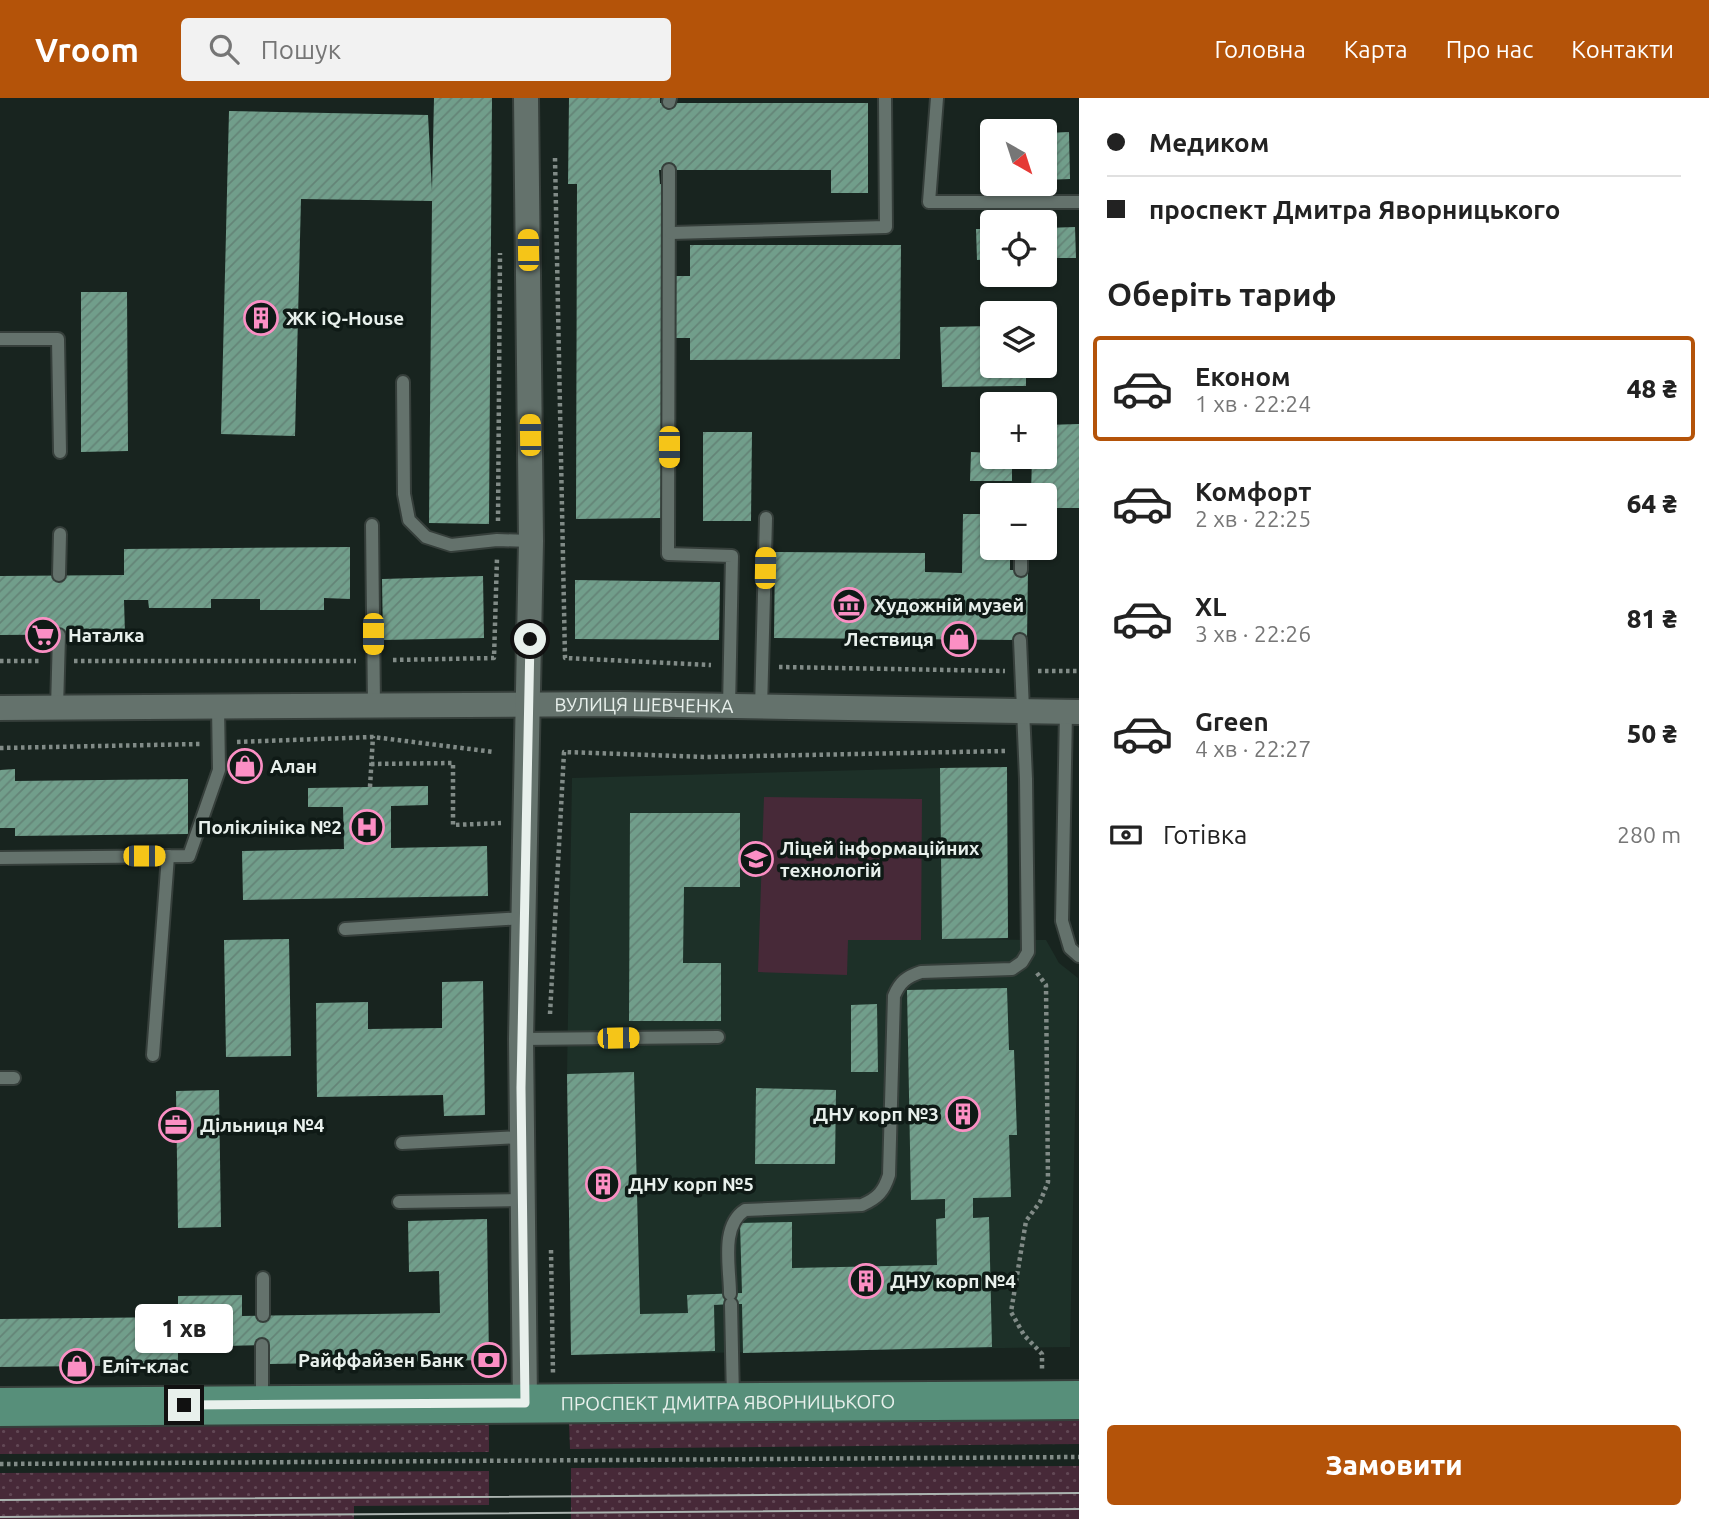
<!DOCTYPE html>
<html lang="uk">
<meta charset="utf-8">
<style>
:root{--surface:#fff;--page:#f2f2f2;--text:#222;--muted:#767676;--line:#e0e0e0;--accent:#b45309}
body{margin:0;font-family:Ubuntu,sans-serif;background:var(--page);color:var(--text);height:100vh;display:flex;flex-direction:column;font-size:26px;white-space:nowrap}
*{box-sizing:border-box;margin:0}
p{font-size:23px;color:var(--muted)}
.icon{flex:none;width:38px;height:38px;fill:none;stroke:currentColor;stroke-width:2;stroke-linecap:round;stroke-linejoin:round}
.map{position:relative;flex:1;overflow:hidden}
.panel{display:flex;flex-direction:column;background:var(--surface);width:630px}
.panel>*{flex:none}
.hud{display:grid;align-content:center;height:154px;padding:0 28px;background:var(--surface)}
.needle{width:46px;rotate:141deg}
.buttons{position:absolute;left:980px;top:21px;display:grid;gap:14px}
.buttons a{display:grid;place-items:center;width:77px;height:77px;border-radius:7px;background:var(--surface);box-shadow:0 2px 5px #0004;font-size:35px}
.end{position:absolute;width:32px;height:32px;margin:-16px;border:9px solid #e8f0ec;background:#111;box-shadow:0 0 0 4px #111}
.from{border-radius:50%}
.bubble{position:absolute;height:49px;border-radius:7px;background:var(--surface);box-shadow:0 2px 5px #0004;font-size:23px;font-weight:800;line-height:49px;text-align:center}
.car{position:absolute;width:21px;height:42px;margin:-21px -10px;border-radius:9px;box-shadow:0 0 5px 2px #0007;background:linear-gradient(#f5c518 24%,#345 0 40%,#f5c518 0 76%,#345 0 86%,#f5c518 0)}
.hud b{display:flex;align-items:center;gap:24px;height:66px;font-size:26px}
.hud b+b{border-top:2px solid var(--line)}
.hud i{width:18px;height:18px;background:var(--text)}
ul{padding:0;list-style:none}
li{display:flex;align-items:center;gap:21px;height:105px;margin:0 14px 10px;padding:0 14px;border:4px solid transparent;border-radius:7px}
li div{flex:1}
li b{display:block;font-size:26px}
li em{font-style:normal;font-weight:800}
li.on{border-color:var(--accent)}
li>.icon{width:63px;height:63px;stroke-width:1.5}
h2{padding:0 28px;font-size:32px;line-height:84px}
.pay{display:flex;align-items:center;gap:18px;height:77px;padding:0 28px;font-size:26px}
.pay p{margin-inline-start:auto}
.cta{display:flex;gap:14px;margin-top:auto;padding:14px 28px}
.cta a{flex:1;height:80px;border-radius:7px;background:var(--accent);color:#fff;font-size:28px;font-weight:800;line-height:80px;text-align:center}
header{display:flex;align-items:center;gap:42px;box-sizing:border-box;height:98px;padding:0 35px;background:var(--accent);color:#fff}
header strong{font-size:33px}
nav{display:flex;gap:38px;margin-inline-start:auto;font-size:24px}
.search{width:490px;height:63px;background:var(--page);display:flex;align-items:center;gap:18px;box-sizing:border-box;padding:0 24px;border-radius:7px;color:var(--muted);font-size:26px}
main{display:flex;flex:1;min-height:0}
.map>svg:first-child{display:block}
.built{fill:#1d3028}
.grass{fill:url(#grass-dots)}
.pitch{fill:#472938}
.building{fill:url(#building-hatch)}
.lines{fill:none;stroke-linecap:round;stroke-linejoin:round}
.lane-casing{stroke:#363f3b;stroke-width:16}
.street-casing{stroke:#363f3b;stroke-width:28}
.primary-casing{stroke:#363f3b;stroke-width:42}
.path{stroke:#818b87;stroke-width:4.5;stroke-dasharray:3.5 3.5;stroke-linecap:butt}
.lane{stroke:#64726c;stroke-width:12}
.street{stroke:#64726c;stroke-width:24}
.primary{stroke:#578f7a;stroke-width:38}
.tram{stroke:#abb4b0;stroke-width:2}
.route{stroke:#e8f0ec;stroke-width:9}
.labels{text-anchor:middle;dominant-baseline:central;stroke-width:7;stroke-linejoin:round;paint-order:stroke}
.poi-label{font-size:19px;font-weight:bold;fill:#e8f0ec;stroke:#0f1a16;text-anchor:start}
.street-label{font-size:19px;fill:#e8f0ec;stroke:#0f1a16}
</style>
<header>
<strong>Vroom</strong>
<div class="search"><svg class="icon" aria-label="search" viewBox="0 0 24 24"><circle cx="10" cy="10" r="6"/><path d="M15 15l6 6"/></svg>Пошук</div>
<nav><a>Головна</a><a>Карта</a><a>Про нас</a><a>Контакти</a></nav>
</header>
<main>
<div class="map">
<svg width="1079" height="1421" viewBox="0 0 1079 1421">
<defs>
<pattern id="grass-dots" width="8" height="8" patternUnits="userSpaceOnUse" patternTransform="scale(1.75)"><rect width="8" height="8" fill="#472938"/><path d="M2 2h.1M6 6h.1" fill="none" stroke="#624855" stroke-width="1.8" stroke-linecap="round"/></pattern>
<pattern id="building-hatch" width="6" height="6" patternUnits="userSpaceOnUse" patternTransform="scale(1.75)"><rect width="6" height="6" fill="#719e8b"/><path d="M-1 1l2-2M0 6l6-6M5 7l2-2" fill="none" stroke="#648477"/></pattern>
</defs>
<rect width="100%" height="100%" fill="#18241f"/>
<path class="built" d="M940,670L942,841L1046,842L1059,865L1078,880L1070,1249L571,1257L567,976L572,680Z"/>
<g class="grass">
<path d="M1079,1320V1346L570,1351L569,1324Z"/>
<path d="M489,1325V1354L0,1356V1327Z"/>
<path d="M1079,1368V1421H571V1370Z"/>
<path d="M489,1373V1407L354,1408V1421H0V1375Z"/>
</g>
<path class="pitch" d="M764,699L922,701L921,842H848L847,877L758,874Z"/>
<g class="building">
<path d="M434,0H492L489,426L429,425L432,103L301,101L295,338L221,336L229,13L428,17L432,93Z"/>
<path d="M569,0H660V5H868V95H831V72H659L660,86H662V178H690V147H901L900,261L690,262V240H662V420L576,421L577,86H568Z"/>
<path d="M1069,34L1070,81L1045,82V35Z"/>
<path d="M983,37H992V84H984Z"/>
<path d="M1075,129L1076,160H1045V130Z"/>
<path d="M976,131H992V161L977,162Z"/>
<path d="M81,194H127L128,353L81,354Z"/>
<path d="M992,228V268H1026V288L942,289L940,229Z"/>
<path d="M1079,326V410H1045V397H1031L1032,359H1045V327Z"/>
<path d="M703,334H752L751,423H703Z"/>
<path d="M971,354L992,355V359H1026V362H1012V383H970Z"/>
<path d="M963,416H992V450H1010V472H1028L1027,542L774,540L775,454L925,455V474L962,475Z"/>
<path d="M350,449V501L324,500V512H260V501H211V510H149L148,502H124L125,536L0,537V478L124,477V451Z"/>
<path d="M483,478L484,540L383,542L382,481Z"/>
<path d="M575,482L720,484L719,542L575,541Z"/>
<path d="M1007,669L1008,840L942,841L940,670Z"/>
<path d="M15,671V683L188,681V736L15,738V730H0V672Z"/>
<path d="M428,688V707L391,708V750L487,748L488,798L243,802L242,753L344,751L343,709H308V690Z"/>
<path d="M630,715H740V789H684L683,865H721V923H629Z"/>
<path d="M289,841L291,958L226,959L224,842Z"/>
<path d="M483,883L485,1017L444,1018L443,997L317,999L316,905L368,904V931L442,930V884Z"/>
<path d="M1007,890L1009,952H1014L1017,1037H1009L1011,1099L973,1100V1120L989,1119L992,1249L743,1255L742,1206H731L714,1207L715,1253L571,1257L567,976L634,974L640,1216L688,1215L687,1197L742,1195L740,1125L792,1124V1170L937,1167L936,1121L945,1120V1101L911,1102L907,892Z"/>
<path d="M877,906L878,974H851V907Z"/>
<path d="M756,990L836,992L835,1066H755Z"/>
<path d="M219,992L221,1129L178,1130L176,993Z"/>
<path d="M487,1121L489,1262L270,1266V1248L262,1247L178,1249V1267L0,1269V1221L178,1219V1198L242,1197V1218L440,1215L439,1173L409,1174L408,1123Z"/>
</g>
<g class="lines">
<g class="lane-casing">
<g id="lane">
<path d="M937,0L929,104H1079"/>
<path d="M669,4L670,0"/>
<path d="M669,72L668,456L732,458L729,610"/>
<path d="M671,135L886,129L885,0"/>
<path d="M0,241H58L60,354"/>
<path d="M403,284L404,396L409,422L426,439L451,447L497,442L531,443"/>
<path d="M372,427L374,608"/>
<path d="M1021,472V450"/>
<path d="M59,477L60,436"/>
<path d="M57,610L59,537"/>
<path d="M761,611L766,420"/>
<path d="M1066,614L1062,823L1070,850L1079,858"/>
<path d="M0,760L189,758L219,672L218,608"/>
<path d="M345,831L523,820"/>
<path d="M521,941L718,939"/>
<path d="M153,957L168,758"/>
<path d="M0,980H14"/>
<path d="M402,1045L521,1039"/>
<path d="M399,1104L522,1102"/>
<path d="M730,1196C730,1169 720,1128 745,1112L862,1107C878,1100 884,1093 889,1077L894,898C900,884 906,879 921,874L1012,871L1022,864L1028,854L1026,681L1020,542"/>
<path d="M731,1206L733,1301"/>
<path d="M263,1217V1180"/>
<path d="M262,1247V1303"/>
</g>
</g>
<g class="street-casing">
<g id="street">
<path id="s1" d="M0,610L619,606L1079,614"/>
<path d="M525,1305L521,941L531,443L526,0"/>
</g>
</g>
<g class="primary-casing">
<g id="primary">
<path id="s2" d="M0,1309L1079,1302"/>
</g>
</g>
<g class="path">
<path d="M555,60L565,560L711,567"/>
<path d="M498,423L500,155"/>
<path d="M393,562L494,560L497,460"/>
<path d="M0,563H41"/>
<path d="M74,563H356"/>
<path d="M779,569L1005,573"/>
<path d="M1038,573H1079"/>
<path d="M237,644L373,639L494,654"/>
<path d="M0,650L200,646"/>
<path d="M371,666L453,665V727L501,725"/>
<path d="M370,689L373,638"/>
<path d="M1037,875L1046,887L1048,1084L1040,1104L1026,1123L1011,1214L1024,1237L1042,1256V1272"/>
<path d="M550,916L564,654L707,659L1006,653"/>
<path d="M551,1152L553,1276"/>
<path d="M0,1366L1079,1359"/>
</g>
<use href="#lane" class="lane"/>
<use href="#street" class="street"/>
<use href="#primary" class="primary"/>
<g class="tram">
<path d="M0,1402L1079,1395"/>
<path d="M0,1419L1079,1411"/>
</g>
</g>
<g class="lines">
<path class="route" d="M184,1307L525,1305L521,990L530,541"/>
</g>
<defs>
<g id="building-ring" transform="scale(1.75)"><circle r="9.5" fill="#0f1a16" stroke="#fb8fc4" stroke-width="1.5"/><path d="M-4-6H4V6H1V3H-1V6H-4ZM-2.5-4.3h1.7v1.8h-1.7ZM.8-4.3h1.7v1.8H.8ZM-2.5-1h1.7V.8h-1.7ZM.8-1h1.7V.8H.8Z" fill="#fb8fc4"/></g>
<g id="museum-ring" transform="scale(1.75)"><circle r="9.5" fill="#0f1a16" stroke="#fb8fc4" stroke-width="1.5"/><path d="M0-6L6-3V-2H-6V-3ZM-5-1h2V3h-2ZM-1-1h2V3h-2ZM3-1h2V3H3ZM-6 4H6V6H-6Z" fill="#fb8fc4"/></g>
<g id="supermarket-ring" transform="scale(1.75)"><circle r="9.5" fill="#0f1a16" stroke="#fb8fc4" stroke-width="1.5"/><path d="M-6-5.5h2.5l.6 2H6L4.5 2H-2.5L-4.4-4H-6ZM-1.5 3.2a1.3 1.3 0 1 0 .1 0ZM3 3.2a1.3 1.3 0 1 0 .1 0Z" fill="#fb8fc4"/></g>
<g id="shop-ring" transform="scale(1.75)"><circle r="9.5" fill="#0f1a16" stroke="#fb8fc4" stroke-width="1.5"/><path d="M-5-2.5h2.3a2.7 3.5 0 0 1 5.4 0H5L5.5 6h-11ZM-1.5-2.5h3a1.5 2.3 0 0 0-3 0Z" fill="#fb8fc4"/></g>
<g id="hospital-ring" transform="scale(1.75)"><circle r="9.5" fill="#0f1a16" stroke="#fb8fc4" stroke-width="1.5"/><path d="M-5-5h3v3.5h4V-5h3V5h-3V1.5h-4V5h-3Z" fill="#fb8fc4"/></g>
<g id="school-ring" transform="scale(1.75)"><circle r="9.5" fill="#0f1a16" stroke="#fb8fc4" stroke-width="1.5"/><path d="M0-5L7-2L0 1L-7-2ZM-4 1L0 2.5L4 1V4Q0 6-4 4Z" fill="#fb8fc4"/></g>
<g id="office-ring" transform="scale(1.75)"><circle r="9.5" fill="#0f1a16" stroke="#fb8fc4" stroke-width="1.5"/><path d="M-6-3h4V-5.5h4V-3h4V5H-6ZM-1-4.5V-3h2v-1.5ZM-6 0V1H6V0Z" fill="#fb8fc4"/></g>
<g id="bank-ring" transform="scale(1.75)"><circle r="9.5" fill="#0f1a16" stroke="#fb8fc4" stroke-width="1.5"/><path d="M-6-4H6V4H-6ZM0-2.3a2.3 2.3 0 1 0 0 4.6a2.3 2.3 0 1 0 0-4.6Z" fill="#fb8fc4"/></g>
</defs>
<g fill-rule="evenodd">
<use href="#building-ring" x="261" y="220"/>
<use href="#museum-ring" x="849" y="507"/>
<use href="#supermarket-ring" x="43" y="537"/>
<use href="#shop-ring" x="959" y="541"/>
<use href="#shop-ring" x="245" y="668"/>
<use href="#hospital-ring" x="367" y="729"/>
<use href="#school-ring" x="756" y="761"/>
<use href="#building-ring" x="963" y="1016"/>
<use href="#office-ring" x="176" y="1027"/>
<use href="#building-ring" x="603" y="1086"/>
<use href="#building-ring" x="866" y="1183"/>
<use href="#bank-ring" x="489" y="1262"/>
<use href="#shop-ring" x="77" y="1268"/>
</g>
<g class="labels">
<g class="poi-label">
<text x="286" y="220">ЖК iQ-House</text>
<text x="874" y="507">Художній музей</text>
<text x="68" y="537">Наталка</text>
<text x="934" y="541" text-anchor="end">Лествиця</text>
<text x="270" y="668">Алан</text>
<text x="342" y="729" text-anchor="end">Поліклініка №2</text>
<text x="780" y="750">Ліцей інформаційних<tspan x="780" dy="22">технологій</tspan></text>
<text x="939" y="1016" text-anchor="end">ДНУ корп №3</text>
<text x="200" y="1027">Дільниця №4</text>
<text x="628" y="1086">ДНУ корп №5</text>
<text x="890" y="1183">ДНУ корп №4</text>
<text x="464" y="1262" text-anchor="end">Райффайзен Банк</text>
<text x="102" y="1268">Еліт-клас</text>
</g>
<g class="street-label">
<text stroke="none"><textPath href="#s1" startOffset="644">ВУЛИЦЯ ШЕВЧЕНКА</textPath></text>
<text stroke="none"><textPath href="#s2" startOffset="728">ПРОСПЕКТ ДМИТРА ЯВОРНИЦЬКОГО</textPath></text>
</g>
</g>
</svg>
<div class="buttons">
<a><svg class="needle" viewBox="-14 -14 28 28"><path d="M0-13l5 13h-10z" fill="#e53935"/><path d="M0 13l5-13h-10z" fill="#767676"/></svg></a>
<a><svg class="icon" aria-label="locate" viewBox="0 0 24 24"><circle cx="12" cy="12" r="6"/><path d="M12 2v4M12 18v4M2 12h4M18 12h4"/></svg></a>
<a><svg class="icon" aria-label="layers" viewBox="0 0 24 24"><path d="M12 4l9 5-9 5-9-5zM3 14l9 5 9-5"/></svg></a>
<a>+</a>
<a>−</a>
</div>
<i class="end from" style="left:530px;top:541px"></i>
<i class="end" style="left:184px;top:1307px"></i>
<div class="bubble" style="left:135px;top:1206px;width:98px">1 хв</div>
<i class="car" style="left:528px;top:152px;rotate:359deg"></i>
<i class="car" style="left:530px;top:337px;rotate:359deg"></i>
<i class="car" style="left:669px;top:349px;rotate:180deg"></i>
<i class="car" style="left:765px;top:470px;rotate:1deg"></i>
<i class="car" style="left:373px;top:536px;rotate:180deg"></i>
<i class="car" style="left:144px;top:758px;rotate:90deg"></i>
<i class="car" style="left:618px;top:940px;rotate:89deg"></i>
</div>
<section class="panel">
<div class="hud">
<b><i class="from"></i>Медиком</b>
<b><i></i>проспект Дмитра Яворницького</b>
</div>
<h2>Оберіть тариф</h2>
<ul>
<li class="on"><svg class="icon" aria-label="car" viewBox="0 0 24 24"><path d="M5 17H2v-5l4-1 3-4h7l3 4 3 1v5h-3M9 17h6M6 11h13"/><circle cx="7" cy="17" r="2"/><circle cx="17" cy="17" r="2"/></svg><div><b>Економ</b><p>1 хв · 22:24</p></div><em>48 ₴</em></li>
<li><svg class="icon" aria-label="car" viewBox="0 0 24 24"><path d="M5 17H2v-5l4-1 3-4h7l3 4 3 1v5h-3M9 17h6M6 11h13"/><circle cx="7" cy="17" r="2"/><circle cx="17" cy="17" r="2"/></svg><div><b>Комфорт</b><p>2 хв · 22:25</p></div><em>64 ₴</em></li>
<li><svg class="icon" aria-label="car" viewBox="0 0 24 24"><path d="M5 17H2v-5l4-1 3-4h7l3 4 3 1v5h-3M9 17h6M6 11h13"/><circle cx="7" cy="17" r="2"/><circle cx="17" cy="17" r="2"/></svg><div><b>XL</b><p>3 хв · 22:26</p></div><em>81 ₴</em></li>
<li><svg class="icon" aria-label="car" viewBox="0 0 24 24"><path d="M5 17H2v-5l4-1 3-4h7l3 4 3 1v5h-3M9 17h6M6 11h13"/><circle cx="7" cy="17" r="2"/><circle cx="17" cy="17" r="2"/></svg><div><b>Green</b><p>4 хв · 22:27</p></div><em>50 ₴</em></li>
</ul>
<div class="pay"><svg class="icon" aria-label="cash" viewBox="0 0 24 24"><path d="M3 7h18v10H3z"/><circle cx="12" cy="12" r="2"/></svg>Готівка<p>280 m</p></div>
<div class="cta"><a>Замовити</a></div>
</section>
</main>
